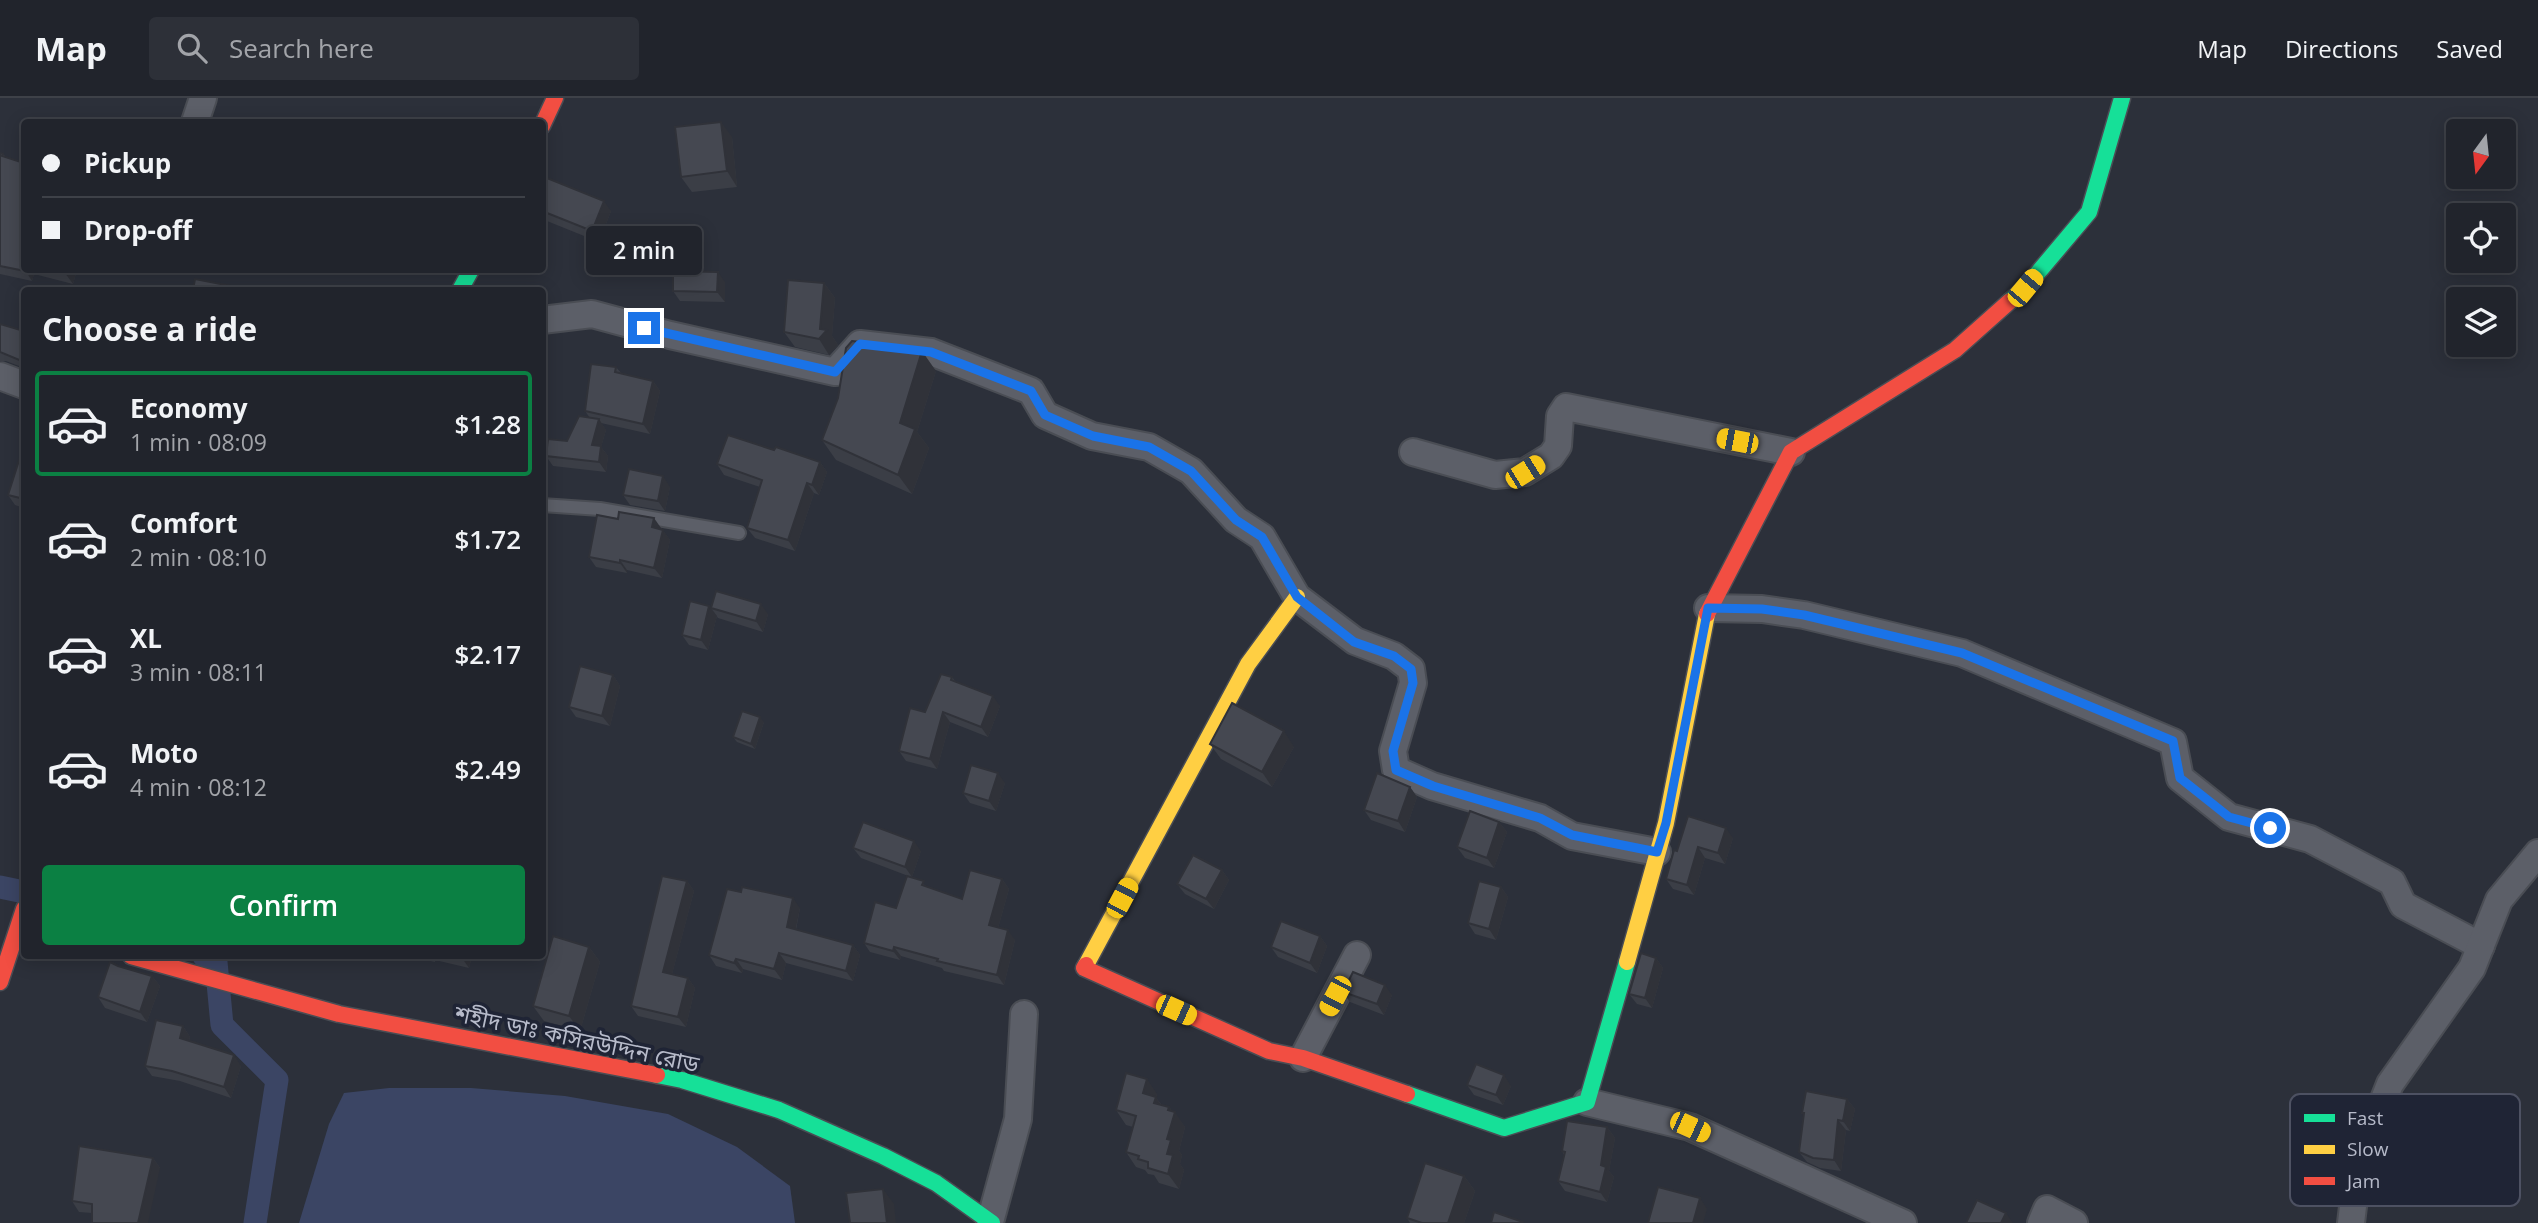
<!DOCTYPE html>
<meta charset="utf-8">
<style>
:root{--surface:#21242c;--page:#2d3038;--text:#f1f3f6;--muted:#a2a4a9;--line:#3e4148;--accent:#0b8043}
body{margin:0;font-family:"Open Sans","Noto Sans Bengali",sans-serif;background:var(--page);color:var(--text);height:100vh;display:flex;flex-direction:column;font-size:26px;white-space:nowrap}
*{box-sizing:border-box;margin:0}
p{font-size:23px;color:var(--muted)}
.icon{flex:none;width:38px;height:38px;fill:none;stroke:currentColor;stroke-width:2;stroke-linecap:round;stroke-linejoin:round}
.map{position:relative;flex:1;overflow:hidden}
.sheet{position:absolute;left:21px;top:189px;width:525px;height:672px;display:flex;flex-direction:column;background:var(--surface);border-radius:7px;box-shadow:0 4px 18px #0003,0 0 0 2px var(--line)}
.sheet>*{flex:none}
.top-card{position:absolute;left:21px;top:21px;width:525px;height:154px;border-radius:7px;box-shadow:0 4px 18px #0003,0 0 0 2px var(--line);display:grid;align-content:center;height:154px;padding:0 21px;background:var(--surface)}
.needle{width:46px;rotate:195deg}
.buttons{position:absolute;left:2446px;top:21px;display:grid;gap:14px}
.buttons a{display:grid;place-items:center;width:70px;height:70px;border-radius:7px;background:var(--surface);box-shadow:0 4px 18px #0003,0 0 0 2px var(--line);font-size:35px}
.end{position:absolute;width:32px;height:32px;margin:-16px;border:9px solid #1a73e8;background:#fff;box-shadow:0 0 0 4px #fff}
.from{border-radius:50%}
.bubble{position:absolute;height:49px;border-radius:7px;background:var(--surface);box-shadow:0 4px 18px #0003,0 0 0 2px var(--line);font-size:23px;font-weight:600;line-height:49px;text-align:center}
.car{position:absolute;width:21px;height:42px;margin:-21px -10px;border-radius:9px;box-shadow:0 0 5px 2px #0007;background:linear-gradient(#f5c518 24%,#345 0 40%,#f5c518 0 76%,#345 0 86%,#f5c518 0)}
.top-card b{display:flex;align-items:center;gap:24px;height:66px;font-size:26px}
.top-card b+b{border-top:2px solid var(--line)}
.top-card i{width:18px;height:18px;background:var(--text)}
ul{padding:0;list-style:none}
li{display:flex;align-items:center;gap:21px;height:105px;margin:0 14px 10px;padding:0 7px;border:4px solid transparent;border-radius:7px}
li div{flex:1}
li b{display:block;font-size:26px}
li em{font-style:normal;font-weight:600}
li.active{border-color:var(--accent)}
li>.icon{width:63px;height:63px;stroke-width:1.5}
h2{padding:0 21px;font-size:32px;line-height:84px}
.button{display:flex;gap:14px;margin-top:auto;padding:14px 21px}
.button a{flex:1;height:80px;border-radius:7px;background:var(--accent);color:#fff;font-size:28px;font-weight:600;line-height:80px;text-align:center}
header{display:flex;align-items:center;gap:42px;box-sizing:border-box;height:98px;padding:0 35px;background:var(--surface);border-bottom:2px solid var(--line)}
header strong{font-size:33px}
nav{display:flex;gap:38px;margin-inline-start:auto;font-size:24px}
.search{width:490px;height:63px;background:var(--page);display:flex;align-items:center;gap:18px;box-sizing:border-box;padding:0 24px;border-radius:7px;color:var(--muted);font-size:26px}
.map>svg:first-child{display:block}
.water{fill:#3b4564}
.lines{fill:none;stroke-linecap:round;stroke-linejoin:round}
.canal{stroke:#3b4564;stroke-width:23}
.lane-casing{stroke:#4a4d54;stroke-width:16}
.street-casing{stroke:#4a4d54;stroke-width:30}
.fast-casing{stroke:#4a4d54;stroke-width:19}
.slow-casing{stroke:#4a4d54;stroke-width:19}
.jam-casing{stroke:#4a4d54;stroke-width:19}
.lane{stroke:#5c5f68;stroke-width:12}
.street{stroke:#5c5f68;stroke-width:26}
.fast{stroke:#16e098;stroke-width:16}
.slow{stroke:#ffcf43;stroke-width:16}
.jam{stroke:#f24e42;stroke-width:16}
.wall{fill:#3b3e46}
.shaded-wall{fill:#303239}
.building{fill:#454851;stroke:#303239;stroke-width:2}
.route{stroke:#1a73e8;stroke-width:9}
.labels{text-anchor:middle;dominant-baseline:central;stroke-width:7;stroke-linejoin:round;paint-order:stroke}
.street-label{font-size:23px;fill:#b7bbca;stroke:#1f2435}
.key{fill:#1f2435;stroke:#4d5162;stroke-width:2}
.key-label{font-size:19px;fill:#b7bbca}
</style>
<header>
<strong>Map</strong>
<div class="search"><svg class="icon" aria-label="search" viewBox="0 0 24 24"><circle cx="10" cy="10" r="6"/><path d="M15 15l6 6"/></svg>Search here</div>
<nav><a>Map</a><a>Directions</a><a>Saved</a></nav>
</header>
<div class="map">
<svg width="2538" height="1125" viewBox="0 0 2538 1125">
<rect width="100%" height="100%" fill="#2c303a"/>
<path class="water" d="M389,990H471L565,998L668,1016L737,1049L790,1088L795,1125H299L329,1026L344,995Z"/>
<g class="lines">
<g class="canal">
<path d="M0,789L24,794"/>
<path d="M204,858L216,864L222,927L277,982L255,1125"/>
</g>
<g class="lane-casing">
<path id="lane" d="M542,407L600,411L739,435"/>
</g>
<g class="street-casing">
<g id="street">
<path d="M195,24L203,0"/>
<path d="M542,222L592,216L670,237L835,274L860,246L931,254L1031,293L1045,317L1092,338L1149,349L1191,373L1236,422L1262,439L1297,499L1355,543L1394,558L1411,571L1413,585L1393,653L1396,672L1432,688L1540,720L1572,738L1657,754"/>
<path d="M0,278L24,287"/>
<path d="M1413,354L1495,377L1525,374L1551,358L1558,348L1560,318L1566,309L1791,354"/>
<path d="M1708,510L1762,511L1804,517L1962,555L2173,644L2180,680L2229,719L2310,741L2392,784L2403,807L2481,848"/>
<path d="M1303,960L1357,857"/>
<path d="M1587,1004L1690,1029L1903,1125"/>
<path d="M990,1124L1018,1021L1024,916"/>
<path d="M2041,1125L2047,1111L2074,1125"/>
<path d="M2351,1125L2358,1067L2390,986L2472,870L2499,802L2538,755"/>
</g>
</g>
<g class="fast-casing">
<g id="fast">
<path d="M460,192L471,172"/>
<path d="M2010,203L2025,190L2089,114L2122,0"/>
<path d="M657,977L682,982L779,1012L883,1058L936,1085L992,1125"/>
<path d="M1407,996L1504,1030L1587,1004L1627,864"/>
</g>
</g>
<g class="slow-casing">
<g id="slow">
<path d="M1627,864L1666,725L1707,516"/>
<path d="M1086,867L1248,566L1297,499"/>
</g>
</g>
<g class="jam-casing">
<g id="jam">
<path d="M542,28L555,0"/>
<path d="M1707,516L1791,354L1955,252L2010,203"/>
<path d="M131,858L339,916L657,977"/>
<path d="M1086,867L1084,870L1269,953L1303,960L1407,996"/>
<path d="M0,884L24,811"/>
</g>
</g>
<use href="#lane" class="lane"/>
<use href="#street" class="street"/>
<use href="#fast" class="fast"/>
<use href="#slow" class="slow"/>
<use href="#jam" class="jam"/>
</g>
<g class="wall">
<path d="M732,39L737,89L692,94L681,79Z"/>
<path d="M0,55L3,56L6,59L24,172H77L73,186L34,176L32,183L0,176Z"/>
<path d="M542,78L611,113L599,144L542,121Z"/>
<path d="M725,184V204L680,203L673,193Z"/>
<path d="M824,185L835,200L832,238L838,247L829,257L795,249L784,234Z"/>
<path d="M0,226L24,233V270L6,263L0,264Z"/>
<path d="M616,269L621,275L653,283L660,293L650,336L601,325L606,332L601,349L608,358L606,374L553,368L546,358L567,343L590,320L585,313Z"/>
<path d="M936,273L917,334L929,350L912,396L836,362L822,342Z"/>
<path d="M774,352L820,364L827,374L819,397L814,395L795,453L755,440L747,430L760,389L724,377L717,366Z"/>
<path d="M24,354V410L15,407L8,397Z"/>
<path d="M670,389L665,413L630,407L623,397Z"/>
<path d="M661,430L670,442L662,480L627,472V475L596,469L589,459Z"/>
<path d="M709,508L717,518L708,552L689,547L682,537Z"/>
<path d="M711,510L768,516L763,534L718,520Z"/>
<path d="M613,577L620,588L610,628L576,619L569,609Z"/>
<path d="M952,579L955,583L1000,608L988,639L950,624L937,671L906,663L899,653L925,614Z"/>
<path d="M764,624L755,651L737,644L733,639Z"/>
<path d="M1210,646L1294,649L1272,689L1221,661Z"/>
<path d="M1005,685L996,713L970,705L963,695Z"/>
<path d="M1410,689L1417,699L1405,734L1371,722L1364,712Z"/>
<path d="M1499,724L1507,734L1494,770L1465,760L1457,749Z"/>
<path d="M1733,740L1725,766L1705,760L1694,797L1673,791L1666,781L1677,753Z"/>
<path d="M853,750L921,753L912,779L928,789L962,801L1002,781L1009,791L998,830L1015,842L1004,887L944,873L942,870L901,858L900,862L870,854L864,845L896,810L911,779L861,760Z"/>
<path d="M1222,772L1229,782L1214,811L1185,796L1177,786Z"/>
<path d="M687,783L694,793L672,876L688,880L695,890L686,929L638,918L631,908Z"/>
<path d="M1501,789L1508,799L1496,842L1475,836L1468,825Z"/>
<path d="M800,810L796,832L853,847L860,857L853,883L786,865L782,882L743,871L742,875L716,868L709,857Z"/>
<path d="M1320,838L1327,848L1317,875L1278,859L1271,849Z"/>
<path d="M589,849L600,864L580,933L544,923L533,908Z"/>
<path d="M392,858H472L469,870L435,862V864L408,858L407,861Z"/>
<path d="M1656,860L1663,870L1652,910L1637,906L1629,896Z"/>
<path d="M118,868L152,878L160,888L147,924L105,910L98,899Z"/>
<path d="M1343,894L1392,897L1384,917L1350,904Z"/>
<path d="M183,928L190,939L189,943L241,968L231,1000L180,983L152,978L145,968Z"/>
<path d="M1467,987L1511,988L1503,1007L1474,997Z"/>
<path d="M1157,996L1156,1000L1162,1007L1169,1009L1185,1029L1179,1053L1182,1057L1180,1066L1184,1072L1179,1091L1159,1085L1154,1077L1148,1076L1145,1072L1136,1069L1126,1054L1133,1029L1126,1027L1116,1012Z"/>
<path d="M1847,1001L1855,1011L1850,1033L1846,1032L1841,1073L1820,1070L1807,1064L1799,1054L1804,1018L1802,1015Z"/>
<path d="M1607,1029L1615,1040L1609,1073L1614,1079L1607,1104L1565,1093L1558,1083L1564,1057L1562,1053Z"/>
<path d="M153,1060L160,1070L92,1115L79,1114L72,1103Z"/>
<path d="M1464,1078L1475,1093L1464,1125H1410L1407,1120Z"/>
</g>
<g class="shaded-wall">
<path d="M721,24L732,39L737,89L727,73Z"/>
<path d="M604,103L611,113L599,144L592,133Z"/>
<path d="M25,172H31L34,176L32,183Z"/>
<path d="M67,172H77L73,186L65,175Z"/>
<path d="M718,174L725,184V204L717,194Z"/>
<path d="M824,185L835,200L832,238L838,247L829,257L819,241Z"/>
<path d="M922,253L936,273L917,334L929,350L912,396L898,377L900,325Z"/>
<path d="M653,283L660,293L650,336L643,326Z"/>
<path d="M599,321L606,332L601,349L608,358L606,374L599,364L592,347Z"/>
<path d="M820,364L827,374L819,397L812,387Z"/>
<path d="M663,378L670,389L665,413L658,403Z"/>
<path d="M807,385L814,395L795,453L788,442Z"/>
<path d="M654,420L661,430L659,440L652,429Z"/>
<path d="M663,432L670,442L662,480L654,470Z"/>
<path d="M620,462L627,472V475L620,465Z"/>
<path d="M761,506L768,516L763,534L756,523Z"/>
<path d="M709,508L717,518L708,552L701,542Z"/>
<path d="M613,577L620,588L610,628L602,618Z"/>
<path d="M993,598L1000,608L988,639L981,629Z"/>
<path d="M943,614L950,624L937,671L930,661Z"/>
<path d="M760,619L764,624L755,651L751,646Z"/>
<path d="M1284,633L1294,649L1272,689L1262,674Z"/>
<path d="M998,675L1005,685L996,713L989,703Z"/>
<path d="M1410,689L1417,699L1405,734L1398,723Z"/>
<path d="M1499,724L1507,734L1494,770L1487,760Z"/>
<path d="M1726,730L1733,740L1725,766L1718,755Z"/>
<path d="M914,743L921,753L912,779L905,769Z"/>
<path d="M1698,749L1705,760L1694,797L1687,787Z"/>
<path d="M1222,772L1229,782L1214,811L1206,801Z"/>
<path d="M1002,781L1009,791L996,837L989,827Z"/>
<path d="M687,783L694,793L670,884L663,874Z"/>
<path d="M1501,789L1508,799L1496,842L1489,831Z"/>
<path d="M793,800L800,810L794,839L787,829Z"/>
<path d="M1008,832L1015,842L1004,887L997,877Z"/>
<path d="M1320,838L1327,848L1317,875L1310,865Z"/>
<path d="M853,847L860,857L853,883L846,873Z"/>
<path d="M589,849L600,864L580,933L569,918Z"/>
<path d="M894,849L901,858L900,862L893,853Z"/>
<path d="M779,855L786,865L782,882L774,871Z"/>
<path d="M463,858H472L469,870L462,860Z"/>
<path d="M1656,860L1663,870L1652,910L1645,900Z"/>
<path d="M736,861L743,871L742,875L734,865Z"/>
<path d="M152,878L160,888L147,924L140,914Z"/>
<path d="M688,880L695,890L686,929L678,919Z"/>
<path d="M1385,887L1392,897L1384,917L1377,906Z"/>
<path d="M183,928L190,939L187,950L180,940Z"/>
<path d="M234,957L241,968L231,1000L224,989Z"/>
<path d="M1504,977L1511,988L1503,1007L1496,997Z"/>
<path d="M1147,981L1157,996L1156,1000L1167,1014L1143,995Z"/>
<path d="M1847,1001L1855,1011L1850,1033L1843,1023Z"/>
<path d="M1169,1009L1174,1016L1175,1014L1185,1029L1179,1053L1182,1057L1180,1066L1184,1072L1179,1091L1168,1076L1167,1056Z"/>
<path d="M1838,1022L1846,1032L1841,1073L1834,1062Z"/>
<path d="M1607,1029L1615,1040L1609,1073L1614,1079L1607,1104L1600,1094L1601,1067Z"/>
<path d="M153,1060L160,1070L148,1125H138Z"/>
<path d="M1464,1078L1475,1093L1464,1125H1448Z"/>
<path d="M883,1091L894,1106L896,1125H887Z"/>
<path d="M1700,1100L1707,1111L1703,1125H1693Z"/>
<path d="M2006,1115L2013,1125H2001Z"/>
</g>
<g class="building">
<path d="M721,24L727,73L681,79L675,29Z"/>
<path d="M0,55L3,56L2,58L24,65L25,173L0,168Z"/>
<path d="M542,78L604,103L592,133L542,113Z"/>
<path d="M50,172H67L65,175Z"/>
<path d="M673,173L718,174L717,194L673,193Z"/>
<path d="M195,181L231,188L230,192H193Z"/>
<path d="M788,182L824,185L820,231L827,232L819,241L784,234Z"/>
<path d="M0,226L24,233V264L0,254Z"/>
<path d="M852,243L913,250L922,253L900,325L915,331L898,377L822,342L838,300L846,250Z"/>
<path d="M591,266L616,269L615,274L653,283L643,326L585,313Z"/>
<path d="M579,318L599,321L592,347L601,348L599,364L546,358L548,341L567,343Z"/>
<path d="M728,337L774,352L776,349L820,364L812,387L807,385L788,442L747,430L762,382L717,366Z"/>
<path d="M22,353L24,354V401L8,397Z"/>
<path d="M629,371L663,378L658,403L623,397Z"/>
<path d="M619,414L654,420L652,429L663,432L654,470L620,462V465L589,459L597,417L618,421Z"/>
<path d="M716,493L761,506L756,523L711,510Z"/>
<path d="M690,503L709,508L701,542L682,537Z"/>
<path d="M580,568L613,577L602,618L569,609Z"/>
<path d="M941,576L952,579L951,582L993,598L981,629L943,614L930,661L899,653L910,610L925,614Z"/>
<path d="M1232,605L1284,633L1262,674L1210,646Z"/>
<path d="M742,613L760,619L751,646L733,639Z"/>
<path d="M971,667L998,675L989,703L963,695Z"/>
<path d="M1377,675L1410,689L1398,723L1364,712Z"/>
<path d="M1470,713L1499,724L1487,760L1457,749Z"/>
<path d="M1688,718L1726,730L1718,755L1698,749L1687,787L1666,781L1674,752L1677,753Z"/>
<path d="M863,724L914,743L905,769L853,750Z"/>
<path d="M1193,757L1222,772L1206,801L1177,786Z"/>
<path d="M970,772L1002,781L989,827L1008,832L997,877L937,863L938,861L894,849L893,853L864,845L875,804L896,810L907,778L924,783L922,787L962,801Z"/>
<path d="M662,778L687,783L663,874L688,880L678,919L631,908Z"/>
<path d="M1479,783L1501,789L1489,831L1468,825Z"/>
<path d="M742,789L793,800L787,829L853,847L846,873L779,855L774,871L736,861L734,865L709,857L727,791L741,794Z"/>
<path d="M1281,823L1320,838L1310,865L1271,849Z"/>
<path d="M553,838L589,849L569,918L533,908Z"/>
<path d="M1641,855L1656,860L1645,900L1629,896Z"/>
<path d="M110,864L118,868L152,878L140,914L98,899Z"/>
<path d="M1353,874L1385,887L1377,906L1343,894Z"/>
<path d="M156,922L183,928L180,940L234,957L224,989L172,973L145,968Z"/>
<path d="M1476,966L1504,977L1496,997L1467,987Z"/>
<path d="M1126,975L1147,981L1143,995L1156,999L1154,1005L1169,1009L1168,1012L1175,1014L1167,1041L1171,1042L1167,1056L1173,1057L1168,1076L1148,1070V1064L1138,1061L1139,1058L1126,1054L1136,1018L1116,1012Z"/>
<path d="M1806,993L1847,1001L1843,1023L1838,1022L1834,1062L1813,1060L1799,1054L1804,1015H1802Z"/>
<path d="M1567,1023L1607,1029L1601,1067L1606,1069L1600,1094L1558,1083L1565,1054L1562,1053Z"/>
<path d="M79,1048L153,1060L138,1125H92V1106L72,1103Z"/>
<path d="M1425,1065L1464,1078L1448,1125H1422L1407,1120Z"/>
<path d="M1658,1089L1700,1100L1693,1125H1648Z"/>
<path d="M883,1091L887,1125H850L846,1095Z"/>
<path d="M1977,1102L2006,1115L2001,1125H1966Z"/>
<path d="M1494,1114L1523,1124L1522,1125H1491Z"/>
</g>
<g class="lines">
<path class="route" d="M644,230L835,274L860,246L931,254L1031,293L1045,317L1093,338L1149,349L1191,373L1236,422L1262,439L1297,499L1354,544L1394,558L1411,571L1413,585L1393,653L1396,672L1433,688L1540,720L1572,737L1657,754L1666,725L1708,510L1762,511L1804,517L1962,555L2173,643L2180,680L2229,719L2270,730"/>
</g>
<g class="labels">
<g class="street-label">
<text transform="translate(577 940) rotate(12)">শহীদ ডাঃ কসিরউদ্দিন রোড</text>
</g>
</g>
<rect x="2290" y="996" width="230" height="112" rx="10" class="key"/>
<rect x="2304" y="1016" width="31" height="8" fill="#16e098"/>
<rect x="2304" y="1047" width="31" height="9" fill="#ffcf43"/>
<rect x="2304" y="1079" width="31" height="8" fill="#f24e42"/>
<g class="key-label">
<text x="2347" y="1027">Fast</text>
<text x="2347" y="1058">Slow</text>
<text x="2347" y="1090">Jam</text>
</g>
</svg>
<div class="buttons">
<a><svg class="needle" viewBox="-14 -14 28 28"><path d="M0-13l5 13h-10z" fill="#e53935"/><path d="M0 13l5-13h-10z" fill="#a2a4a9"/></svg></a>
<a><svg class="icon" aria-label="locate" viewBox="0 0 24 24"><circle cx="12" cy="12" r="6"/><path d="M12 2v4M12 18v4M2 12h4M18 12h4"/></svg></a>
<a><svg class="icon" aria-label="layers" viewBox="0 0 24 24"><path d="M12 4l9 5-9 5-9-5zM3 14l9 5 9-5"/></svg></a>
</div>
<i class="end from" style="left:2270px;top:730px"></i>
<i class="end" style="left:644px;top:230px"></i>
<div class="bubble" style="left:586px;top:128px;width:116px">2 min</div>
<i class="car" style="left:2025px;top:190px;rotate:40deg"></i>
<i class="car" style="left:1737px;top:343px;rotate:281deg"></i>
<i class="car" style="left:1525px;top:374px;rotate:58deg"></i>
<i class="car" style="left:1122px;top:800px;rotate:28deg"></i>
<i class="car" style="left:1335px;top:898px;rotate:208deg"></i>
<i class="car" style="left:1176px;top:912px;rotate:114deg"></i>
<i class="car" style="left:1690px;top:1029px;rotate:114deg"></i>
<div class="top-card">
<b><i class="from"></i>Pickup</b>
<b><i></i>Drop-off</b>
</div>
<section class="sheet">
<h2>Choose a ride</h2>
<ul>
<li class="active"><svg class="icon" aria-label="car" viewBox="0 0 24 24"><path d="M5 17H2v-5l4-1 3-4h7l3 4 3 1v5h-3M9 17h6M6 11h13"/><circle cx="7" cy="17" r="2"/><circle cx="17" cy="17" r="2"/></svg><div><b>Economy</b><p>1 min · 08:09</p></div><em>$1.28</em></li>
<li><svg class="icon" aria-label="car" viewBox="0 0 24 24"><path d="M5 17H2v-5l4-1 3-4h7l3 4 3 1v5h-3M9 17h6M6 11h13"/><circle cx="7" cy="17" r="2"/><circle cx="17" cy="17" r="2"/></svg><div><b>Comfort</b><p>2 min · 08:10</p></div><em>$1.72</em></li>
<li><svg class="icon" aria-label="car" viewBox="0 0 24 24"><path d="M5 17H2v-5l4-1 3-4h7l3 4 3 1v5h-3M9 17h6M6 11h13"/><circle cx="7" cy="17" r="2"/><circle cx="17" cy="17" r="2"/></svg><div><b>XL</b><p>3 min · 08:11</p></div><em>$2.17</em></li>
<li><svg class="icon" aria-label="car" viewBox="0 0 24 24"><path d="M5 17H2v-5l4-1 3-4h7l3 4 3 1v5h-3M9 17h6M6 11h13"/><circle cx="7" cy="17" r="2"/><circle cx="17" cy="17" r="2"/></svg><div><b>Moto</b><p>4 min · 08:12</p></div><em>$2.49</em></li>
</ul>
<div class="button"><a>Confirm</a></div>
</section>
</div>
